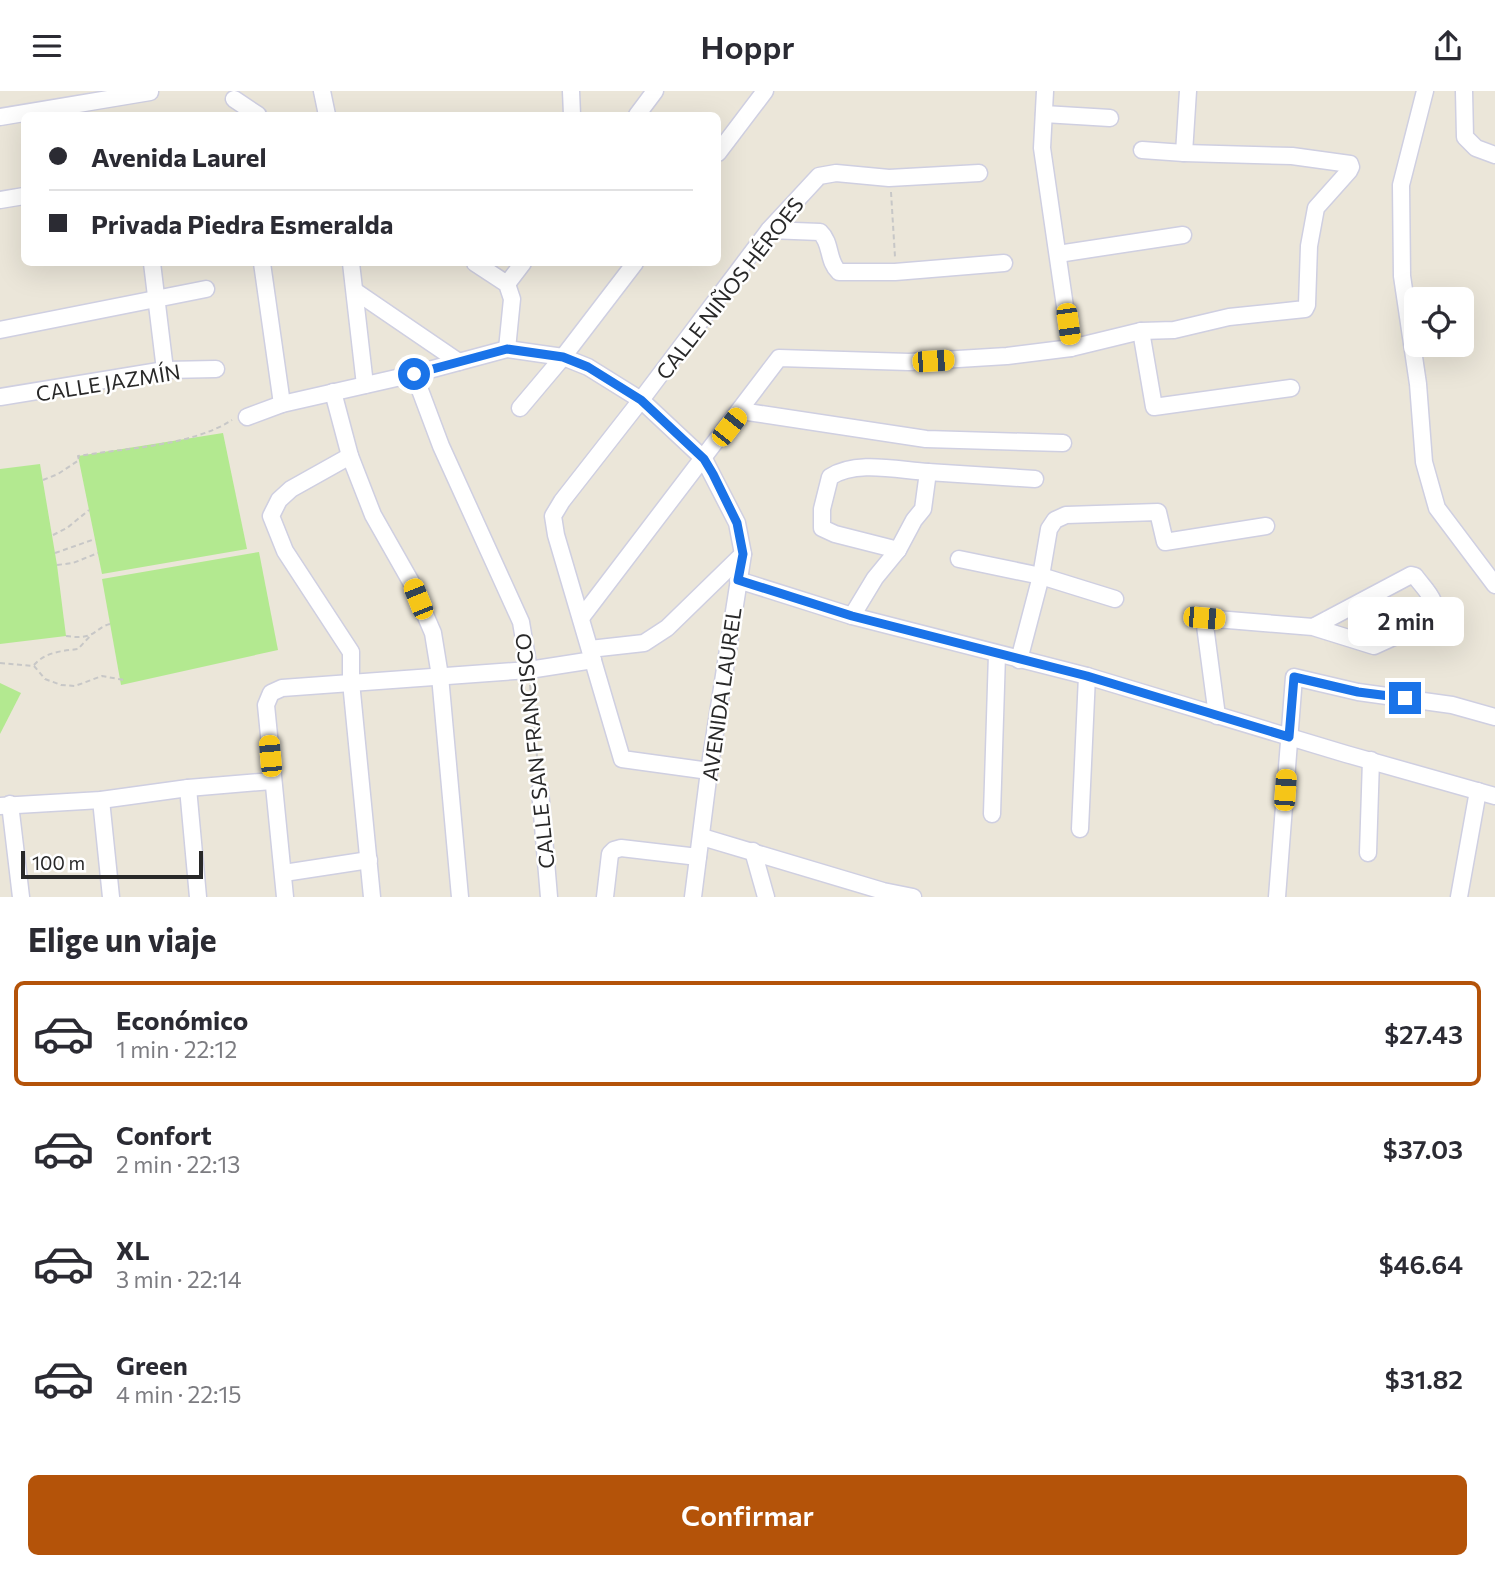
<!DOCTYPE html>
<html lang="es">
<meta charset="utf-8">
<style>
:root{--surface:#fff;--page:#f7f7f7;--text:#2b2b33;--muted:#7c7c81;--line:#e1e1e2;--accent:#b45309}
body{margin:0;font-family:Commissioner,sans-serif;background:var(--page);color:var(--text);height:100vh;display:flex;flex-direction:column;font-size:26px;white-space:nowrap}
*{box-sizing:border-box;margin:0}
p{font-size:23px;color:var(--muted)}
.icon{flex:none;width:38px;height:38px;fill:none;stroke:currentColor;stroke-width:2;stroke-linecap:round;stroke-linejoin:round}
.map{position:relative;height:806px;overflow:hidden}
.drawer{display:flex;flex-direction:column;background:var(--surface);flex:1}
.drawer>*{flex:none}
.guide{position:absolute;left:21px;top:21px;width:700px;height:154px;border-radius:10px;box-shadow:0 7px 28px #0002;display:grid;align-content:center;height:154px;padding:0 28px;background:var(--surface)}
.tools{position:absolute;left:1404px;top:196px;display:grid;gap:14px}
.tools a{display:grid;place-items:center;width:70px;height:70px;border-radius:10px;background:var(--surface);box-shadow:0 7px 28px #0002;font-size:35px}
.scale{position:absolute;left:21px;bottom:18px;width:182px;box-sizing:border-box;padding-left:7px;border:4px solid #282828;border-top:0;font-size:19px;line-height:24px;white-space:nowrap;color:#282828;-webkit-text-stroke:5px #fff;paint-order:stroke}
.end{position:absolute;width:32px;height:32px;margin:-16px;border:9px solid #1a73e8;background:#fff;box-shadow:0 0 0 4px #fff}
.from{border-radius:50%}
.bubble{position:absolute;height:49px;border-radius:10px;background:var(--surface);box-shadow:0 7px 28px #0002;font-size:23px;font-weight:600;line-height:49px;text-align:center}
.car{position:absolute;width:21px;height:42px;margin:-21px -10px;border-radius:9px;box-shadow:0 0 5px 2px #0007;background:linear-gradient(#f5c518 24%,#345 0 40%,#f5c518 0 76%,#345 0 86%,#f5c518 0)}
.guide b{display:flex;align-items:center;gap:24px;height:66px;font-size:26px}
.guide b+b{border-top:2px solid var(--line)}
.guide i{width:18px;height:18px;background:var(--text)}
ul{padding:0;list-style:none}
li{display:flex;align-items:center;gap:21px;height:105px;margin:0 14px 10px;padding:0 14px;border:4px solid transparent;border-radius:10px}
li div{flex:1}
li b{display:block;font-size:26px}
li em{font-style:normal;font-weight:600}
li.selected{border-color:var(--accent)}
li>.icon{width:63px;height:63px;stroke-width:1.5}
h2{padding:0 28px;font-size:32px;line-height:84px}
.action{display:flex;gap:14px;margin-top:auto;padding:14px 28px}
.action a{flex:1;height:80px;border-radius:10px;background:var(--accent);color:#fff;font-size:28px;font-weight:600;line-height:80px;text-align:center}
header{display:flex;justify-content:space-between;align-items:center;height:91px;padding:0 28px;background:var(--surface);font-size:32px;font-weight:600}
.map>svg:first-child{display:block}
.pitch{fill:#b3e990}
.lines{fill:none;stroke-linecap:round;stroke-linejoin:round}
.minor-casing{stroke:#cfcfe1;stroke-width:19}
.path{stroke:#c7c7c7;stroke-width:2;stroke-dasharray:5 3.5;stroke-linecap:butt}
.minor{stroke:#fff;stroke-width:16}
.route{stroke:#1a73e8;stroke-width:9}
.labels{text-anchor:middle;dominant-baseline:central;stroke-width:5;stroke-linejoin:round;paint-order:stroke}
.street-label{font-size:21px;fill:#282828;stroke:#fff}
</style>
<header><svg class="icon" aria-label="menu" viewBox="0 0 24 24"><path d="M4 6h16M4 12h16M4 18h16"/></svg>Hoppr<svg class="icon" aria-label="share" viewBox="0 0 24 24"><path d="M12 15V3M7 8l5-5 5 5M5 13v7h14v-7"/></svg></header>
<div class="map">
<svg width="1495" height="806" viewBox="0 0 1495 806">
<rect width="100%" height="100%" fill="#ebe6d9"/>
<g class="pitch">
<path d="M223,342L247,458L102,483L78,365Z"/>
<path d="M40,373L57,474L66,545L0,553V378Z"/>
<path d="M259,461L278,559L121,594L102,488Z"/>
<path d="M0,592L21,602L0,643Z"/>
</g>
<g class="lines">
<g class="minor-casing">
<g id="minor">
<path d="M322,0L327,24"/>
<path d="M571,0L572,24"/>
<path d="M1045,0L1042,57L1071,257"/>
<path d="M1425,0L1401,94L1402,185L1418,293L1424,371L1437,417L1495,494"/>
<path d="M1464,0L1465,46L1476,57L1495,64"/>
<path d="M234,8L258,24"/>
<path d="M1044,23L1110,27"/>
<path d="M637,24L655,0"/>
<path d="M0,26L150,1"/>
<path d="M718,62L765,0"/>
<path d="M1184,62L1188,0"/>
<path d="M0,109L24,105"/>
<path d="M769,139L820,141C832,152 827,170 839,181H895L1004,172"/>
<path d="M1058,163L1183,144"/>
<path d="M152,172L165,279"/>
<path d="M262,172L282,313"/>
<path d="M351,172L365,294"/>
<path d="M475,172L507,193L512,208L507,258"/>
<path d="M507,193L523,172"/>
<path d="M355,200L459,271"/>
<path d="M0,239L206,198"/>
<path d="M1141,240L1154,316L1291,297"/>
<path d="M414,283L441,355L521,531L529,579"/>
<path d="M333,301L350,365L373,424L411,491L433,542L440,585L460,806"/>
<path d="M0,306L165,279L216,278"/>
<path d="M520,317L563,266L635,172"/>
<path d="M741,320L926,348L1063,352"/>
<path d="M247,326L282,313L414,283L507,258L563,266L588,276L641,309L704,368L737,432L743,463L709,680L693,806"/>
<path d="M350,365L291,398L279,409L271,425L285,460L351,561V591L372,806"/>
<path d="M898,459L835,443L822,437V418L830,386C856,369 897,379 928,381"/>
<path d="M959,468L1041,485L1115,508"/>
<path d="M738,489L852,525L1087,585L1346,663L1495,705"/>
<path d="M852,525L875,487L898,459L914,429L923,418L928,381L1035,388"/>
<path d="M581,527L779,267L909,271L1007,265L1071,257L1141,240L1174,239L1229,226L1305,218L1307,214L1309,155L1316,117L1349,80L1351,76L1350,73L1292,65L1184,62L1142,59"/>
<path d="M590,558L644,552L667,537L743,463"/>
<path d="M1019,569L1041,485L1049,438L1055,429L1066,424L1158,421L1165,451L1266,435"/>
<path d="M1217,625L1204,527L1313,536L1411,484L1415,485C1425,499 1442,512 1431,529L1374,555L1313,536"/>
<path d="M709,680L622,668L556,444L553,425L562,410L641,309L769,139L819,85L836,82L889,87L979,82"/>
<path d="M188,697L198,806"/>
<path d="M540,699L549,806"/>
<path d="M101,709L111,806"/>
<path d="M10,713L21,806"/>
<path d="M0,715L101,709L188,697L272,690"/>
<path d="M992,723L997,563"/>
<path d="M1080,738L1087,585"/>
<path d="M702,746L883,800L913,806"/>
<path d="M753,760L766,806"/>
<path d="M1368,762L1371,669"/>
<path d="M284,782L369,769"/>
<path d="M285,806L266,614L271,602L282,597L529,579L593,569"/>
<path d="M605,806L610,763L614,759L621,757L698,766"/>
<path d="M1277,806L1294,586L1358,601L1452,614L1495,626"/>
<path d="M1459,806L1478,700"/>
</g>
</g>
<g class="path">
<path d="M891,101L895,166"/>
<path d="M43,389L58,383L79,369L78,365C125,357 192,355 232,329"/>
<path d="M53,444L67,437L89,419"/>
<path d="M55,462L95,448"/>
<path d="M57,474L73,472L98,462"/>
<path d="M66,545C74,546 82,547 90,544C97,541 101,535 110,533"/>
<path d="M0,572L34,575L45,588L61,594L75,595L102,585L124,589"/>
<path d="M34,574C45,561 62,560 78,558L92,543"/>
<path d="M530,594L539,686"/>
</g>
<use href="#minor" class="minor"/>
</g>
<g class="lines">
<path class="route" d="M414,283L507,258L563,266L588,276L641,309L704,368L713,383L737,432L743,463L738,489L852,525L1087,585L1289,646L1294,586L1358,601L1405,607"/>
</g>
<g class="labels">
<g class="street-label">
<text transform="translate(729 197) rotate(-52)">CALLE NIÑOS HÉROES</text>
<text transform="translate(108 291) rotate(-9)">CALLE JAZMÍN</text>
<text transform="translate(721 603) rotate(-82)">AVENIDA LAUREL</text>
<text transform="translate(534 660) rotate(-96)">CALLE SAN FRANCISCO</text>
</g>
</g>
</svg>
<div class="tools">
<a><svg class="icon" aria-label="locate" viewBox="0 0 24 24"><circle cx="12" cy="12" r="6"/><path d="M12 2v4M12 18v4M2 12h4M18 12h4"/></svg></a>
</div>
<div class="scale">100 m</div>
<i class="end from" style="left:414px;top:283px"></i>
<i class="end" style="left:1405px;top:607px"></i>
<div class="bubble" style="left:1348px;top:506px;width:116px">2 min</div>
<i class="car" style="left:1068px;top:233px;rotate:172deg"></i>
<i class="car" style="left:933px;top:270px;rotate:86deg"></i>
<i class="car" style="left:729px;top:336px;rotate:38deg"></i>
<i class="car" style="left:418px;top:508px;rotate:338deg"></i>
<i class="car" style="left:1204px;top:527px;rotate:95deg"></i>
<i class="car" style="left:270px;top:665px;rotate:355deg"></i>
<i class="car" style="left:1285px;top:699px;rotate:4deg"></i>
<div class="guide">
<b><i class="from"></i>Avenida Laurel</b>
<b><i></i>Privada Piedra Esmeralda</b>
</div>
</div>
<section class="drawer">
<h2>Elige un viaje</h2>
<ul>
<li class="selected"><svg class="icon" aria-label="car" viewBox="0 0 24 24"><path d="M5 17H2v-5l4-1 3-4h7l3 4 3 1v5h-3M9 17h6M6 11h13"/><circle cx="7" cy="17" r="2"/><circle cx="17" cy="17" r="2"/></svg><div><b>Económico</b><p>1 min · 22:12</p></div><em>$27.43</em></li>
<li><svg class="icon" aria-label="car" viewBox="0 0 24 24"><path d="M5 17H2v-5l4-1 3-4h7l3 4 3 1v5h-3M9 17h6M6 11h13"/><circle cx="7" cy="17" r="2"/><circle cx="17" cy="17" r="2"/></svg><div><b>Confort</b><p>2 min · 22:13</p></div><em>$37.03</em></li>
<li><svg class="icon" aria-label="car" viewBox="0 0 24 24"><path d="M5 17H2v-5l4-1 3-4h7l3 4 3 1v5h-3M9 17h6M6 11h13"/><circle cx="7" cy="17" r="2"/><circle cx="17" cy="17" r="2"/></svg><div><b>XL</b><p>3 min · 22:14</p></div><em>$46.64</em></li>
<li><svg class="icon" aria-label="car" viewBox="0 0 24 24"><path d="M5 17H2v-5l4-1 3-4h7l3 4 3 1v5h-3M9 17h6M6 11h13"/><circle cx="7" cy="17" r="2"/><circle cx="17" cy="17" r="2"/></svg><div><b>Green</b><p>4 min · 22:15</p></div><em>$31.82</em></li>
</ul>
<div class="action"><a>Confirmar</a></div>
</section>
